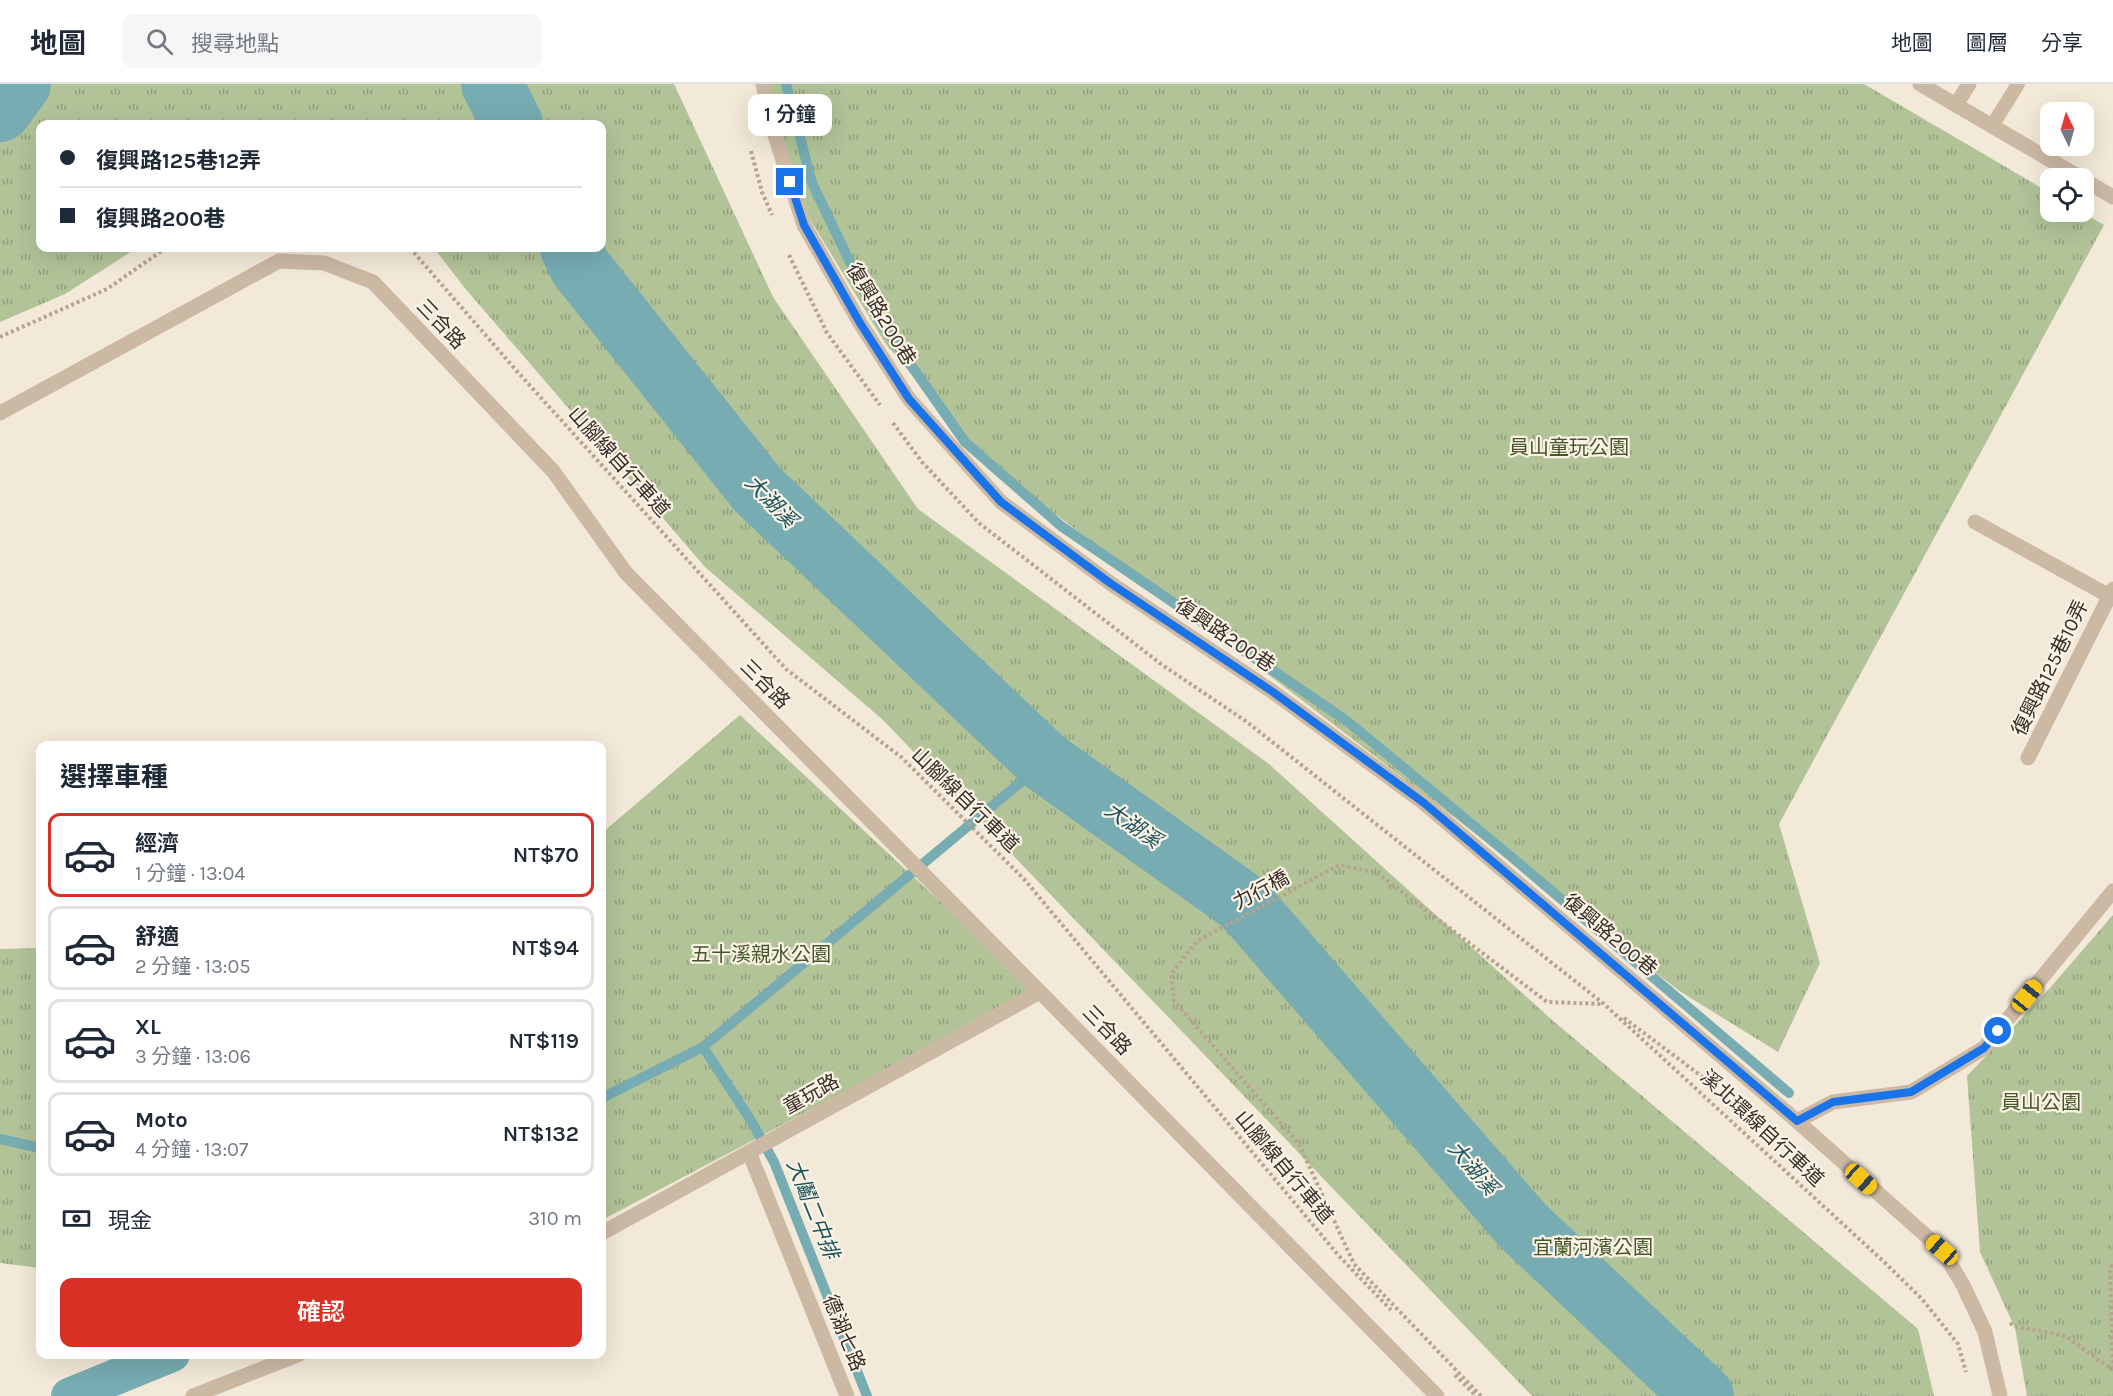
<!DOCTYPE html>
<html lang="zh-TW">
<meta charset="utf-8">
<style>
:root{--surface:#fff;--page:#f6f6f7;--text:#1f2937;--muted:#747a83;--line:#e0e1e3;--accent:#d93025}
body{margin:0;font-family:Karla,"Noto Sans TC",sans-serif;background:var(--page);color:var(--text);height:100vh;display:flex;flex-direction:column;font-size:22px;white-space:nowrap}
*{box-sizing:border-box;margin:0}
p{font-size:20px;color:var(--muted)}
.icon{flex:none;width:33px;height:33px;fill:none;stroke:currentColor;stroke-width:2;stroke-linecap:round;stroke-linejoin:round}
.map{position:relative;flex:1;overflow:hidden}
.details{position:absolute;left:36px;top:657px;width:570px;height:618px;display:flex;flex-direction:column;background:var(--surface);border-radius:12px;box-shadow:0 6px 24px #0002}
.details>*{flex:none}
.top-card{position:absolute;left:36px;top:36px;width:570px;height:132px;border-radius:12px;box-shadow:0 6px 24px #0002;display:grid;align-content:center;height:132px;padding:0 24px;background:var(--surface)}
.needle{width:39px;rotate:355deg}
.controls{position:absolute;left:2040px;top:18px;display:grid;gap:12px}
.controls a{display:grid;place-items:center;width:54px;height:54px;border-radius:12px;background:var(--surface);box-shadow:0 6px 24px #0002;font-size:30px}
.end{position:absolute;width:27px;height:27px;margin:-14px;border:8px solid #1a73e8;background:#fff;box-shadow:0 0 0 3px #fff}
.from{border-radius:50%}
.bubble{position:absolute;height:42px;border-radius:12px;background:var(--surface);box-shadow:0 6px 24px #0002;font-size:20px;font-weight:600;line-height:42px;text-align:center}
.car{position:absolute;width:18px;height:36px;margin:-18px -9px;border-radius:8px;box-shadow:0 0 4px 2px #0007;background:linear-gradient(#f5c518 24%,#345 0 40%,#f5c518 0 76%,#345 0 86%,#f5c518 0)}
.top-card b{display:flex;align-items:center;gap:21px;height:57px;font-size:22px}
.top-card b+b{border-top:2px solid var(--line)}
.top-card i{width:15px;height:15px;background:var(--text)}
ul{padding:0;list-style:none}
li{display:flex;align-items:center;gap:18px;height:84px;margin:0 12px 9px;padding:0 12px;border:3px solid var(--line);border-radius:12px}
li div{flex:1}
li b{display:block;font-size:22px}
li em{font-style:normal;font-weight:600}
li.current{border-color:var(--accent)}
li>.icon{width:54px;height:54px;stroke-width:1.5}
h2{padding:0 24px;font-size:27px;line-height:72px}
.pay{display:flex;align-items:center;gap:15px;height:66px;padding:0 24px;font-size:22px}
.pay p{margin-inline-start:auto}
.action{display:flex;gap:12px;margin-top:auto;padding:12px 24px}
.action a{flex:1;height:69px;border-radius:12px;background:var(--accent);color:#fff;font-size:24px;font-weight:600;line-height:69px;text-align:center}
header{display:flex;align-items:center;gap:36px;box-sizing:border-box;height:84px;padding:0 30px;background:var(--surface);border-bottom:2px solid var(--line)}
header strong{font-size:28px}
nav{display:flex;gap:33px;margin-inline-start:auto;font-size:21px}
.search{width:420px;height:54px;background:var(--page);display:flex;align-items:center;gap:15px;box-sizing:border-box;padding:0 21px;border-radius:12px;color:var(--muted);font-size:22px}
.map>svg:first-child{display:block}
.grass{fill:url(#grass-tufts)}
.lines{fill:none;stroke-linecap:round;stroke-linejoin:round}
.stream{stroke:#76acb2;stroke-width:10}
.canal{stroke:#76acb2;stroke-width:36}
.river{stroke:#76acb2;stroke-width:62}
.path{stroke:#b8a38e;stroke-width:4;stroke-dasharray:3 3;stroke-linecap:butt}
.lane{stroke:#ccb9a4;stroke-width:14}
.street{stroke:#ccb9a4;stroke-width:15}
.route{stroke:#1a73e8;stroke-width:8}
.labels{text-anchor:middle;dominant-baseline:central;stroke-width:4.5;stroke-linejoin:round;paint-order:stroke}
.street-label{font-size:20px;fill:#372d26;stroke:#fbf2e6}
.park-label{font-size:20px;fill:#435728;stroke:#fbf2e6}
.water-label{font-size:21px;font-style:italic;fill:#19525b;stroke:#fbf2e6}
</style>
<header>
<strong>地圖</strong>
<div class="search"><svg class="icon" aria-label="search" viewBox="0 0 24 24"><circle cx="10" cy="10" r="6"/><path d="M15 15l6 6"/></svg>搜尋地點</div>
<nav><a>地圖</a><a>圖層</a><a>分享</a></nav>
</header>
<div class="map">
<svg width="2113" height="1312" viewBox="0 0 2113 1312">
<defs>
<pattern id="grass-tufts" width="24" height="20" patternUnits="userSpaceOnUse" patternTransform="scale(1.5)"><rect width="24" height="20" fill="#b2c398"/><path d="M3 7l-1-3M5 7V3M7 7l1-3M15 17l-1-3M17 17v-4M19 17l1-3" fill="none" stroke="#929f7c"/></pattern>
</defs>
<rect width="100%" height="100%" fill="#f3e9d9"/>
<g class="grass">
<path d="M0,0H674L773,213L918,425L1269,680L1551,935L1918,1245L1934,1312H1532L883,636L705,483L464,203L434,164H602V40H40V164H137L65,210L0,238Z"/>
<path d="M765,0H1864L2050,109V128H2082L2104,141L1779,740L1820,879L1778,968L1681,908L1303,617L985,377L885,259L805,127Z"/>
<path d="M740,631L1036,907L602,1136V749Z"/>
<path d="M2113,831V1312H2027L2015,1244L1980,1168L1967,992L2049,905Z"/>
<path d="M40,864V1184L0,1179V865Z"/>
</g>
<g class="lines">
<g class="stream">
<path d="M786,0L812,99L875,230L965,358L1061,442L1347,637L1514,775L1789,1009"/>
<path d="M703,963L750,1035L774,1078L867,1312"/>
<path d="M602,1014L703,963L1045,678"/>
<path d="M0,1055L40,1064"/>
</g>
<path class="canal" d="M69,1312L172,1270"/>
<g class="river">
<path d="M492,0L512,40"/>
<path d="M0,27L20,0"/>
<path d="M571,164L580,183L758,406L1045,678L1243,819L1523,1142L1703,1312"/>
</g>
<g class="path">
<path d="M751,67L762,108L772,131"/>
<path d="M410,164L515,285L786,585L901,673L1024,795L1339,1172L1391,1226"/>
<path d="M789,171L827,249L880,321"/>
<path d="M0,253L107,205L166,164"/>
<path d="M893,339L922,378L979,439L1161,580L1247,638L1604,920L1883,1177L1922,1215L1958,1260L1966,1288"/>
<path d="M1624,934L1704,994"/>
<path d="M2010,1239L2014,1242L2065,1252L2113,1286"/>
<path d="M2113,1285L2110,1189L2113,1179"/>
<path d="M1455,1291L1476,1312"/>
<path d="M1481,1312L1354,1180L1299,1060L1174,917L1171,890L1197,857L1339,781L1377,789L1547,918L1603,920"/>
</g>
<path class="lane" d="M1992,42L2018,0"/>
<g class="street">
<path d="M763,0L769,33L804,141L860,239L909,315L1001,418L1110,499L1273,608L1424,719L1797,1037L1942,1166L1963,1201L1985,1248L2000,1312"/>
<path d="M1920,0L2081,94"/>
<path d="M1956,21L1969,0"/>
<path d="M2084,96L2113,113"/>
<path d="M0,329L279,177L324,179L373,198L553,387L626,489L1040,908L1437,1312"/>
<path d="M1975,438L2113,514"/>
<path d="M2028,674L2113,505"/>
<path d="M1797,1037L1833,1018L1911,1008L1984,964L2113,807"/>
<path d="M749,1068L847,1312"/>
<path d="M602,1149L1040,908"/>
<path d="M193,1312L300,1270"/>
</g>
</g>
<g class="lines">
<path class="route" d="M790,98L804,141L860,239L909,315L1001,418L1110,499L1273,608L1424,719L1797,1037L1833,1018L1911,1008L1984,964L1998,947"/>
</g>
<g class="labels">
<g class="street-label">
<text transform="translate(881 230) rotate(59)">復興路200巷</text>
<text transform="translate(441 240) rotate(46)">三合路</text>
<text transform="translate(619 378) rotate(48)">山腳線自行車道</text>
<text transform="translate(1225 551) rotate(34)">復興路200巷</text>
<text transform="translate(2050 584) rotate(-64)">復興路125巷10弄</text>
<text transform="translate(765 600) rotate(45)">三合路</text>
<text transform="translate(965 716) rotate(44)">山腳線自行車道</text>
<text transform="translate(1261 806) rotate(-28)">力行橋</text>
<text transform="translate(1610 851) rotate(40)">復興路200巷</text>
<text transform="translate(1107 946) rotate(46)">三合路</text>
<text transform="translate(811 1010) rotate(-29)">童玩路</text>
<text transform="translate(1762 1044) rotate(43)">溪北環線自行車道</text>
<text transform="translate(1284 1083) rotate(50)">山腳線自行車道</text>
<text transform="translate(844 1249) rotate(68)">德湖七路</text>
</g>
<g class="park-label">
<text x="1569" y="363">員山童玩公園</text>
<text x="761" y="870">五十溪親水公園</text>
<text x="2041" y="1018">員山公園</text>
<text x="1593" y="1163">宜蘭河濱公園</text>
</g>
<g class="water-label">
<text transform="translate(771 417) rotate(46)">大湖溪</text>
<text transform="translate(1133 741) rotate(35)">大湖溪</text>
<text transform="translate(1473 1084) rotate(49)">大湖溪</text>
<text transform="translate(813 1125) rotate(68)">大鬮二中排</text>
</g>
</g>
</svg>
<div class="controls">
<a><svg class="needle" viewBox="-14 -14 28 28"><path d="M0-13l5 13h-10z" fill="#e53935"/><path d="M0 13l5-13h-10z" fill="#747a83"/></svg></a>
<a><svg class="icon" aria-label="locate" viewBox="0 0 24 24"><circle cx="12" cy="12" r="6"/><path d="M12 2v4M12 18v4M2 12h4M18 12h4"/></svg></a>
</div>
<i class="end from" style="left:1998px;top:947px"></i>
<i class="end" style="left:790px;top:98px"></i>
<div class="bubble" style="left:748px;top:10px;width:84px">1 分鐘</div>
<i class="car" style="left:2027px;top:912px;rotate:39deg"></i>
<i class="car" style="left:1861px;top:1095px;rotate:132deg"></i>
<i class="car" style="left:1942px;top:1166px;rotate:311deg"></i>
<div class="top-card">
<b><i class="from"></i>復興路125巷12弄</b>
<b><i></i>復興路200巷</b>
</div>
<section class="details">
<h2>選擇車種</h2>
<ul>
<li class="current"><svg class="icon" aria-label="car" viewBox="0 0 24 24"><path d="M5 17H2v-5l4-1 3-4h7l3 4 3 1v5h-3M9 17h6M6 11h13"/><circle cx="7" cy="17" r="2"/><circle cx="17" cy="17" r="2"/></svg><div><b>經濟</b><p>1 分鐘 · 13:04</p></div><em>NT$70</em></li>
<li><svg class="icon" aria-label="car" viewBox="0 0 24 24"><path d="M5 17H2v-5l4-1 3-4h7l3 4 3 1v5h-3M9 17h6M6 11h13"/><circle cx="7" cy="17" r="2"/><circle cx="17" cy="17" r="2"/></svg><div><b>舒適</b><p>2 分鐘 · 13:05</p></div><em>NT$94</em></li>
<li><svg class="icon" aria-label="car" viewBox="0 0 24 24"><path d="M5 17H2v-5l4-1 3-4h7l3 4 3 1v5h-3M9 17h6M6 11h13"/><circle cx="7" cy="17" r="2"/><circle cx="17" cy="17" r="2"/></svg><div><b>XL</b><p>3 分鐘 · 13:06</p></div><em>NT$119</em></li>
<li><svg class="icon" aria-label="car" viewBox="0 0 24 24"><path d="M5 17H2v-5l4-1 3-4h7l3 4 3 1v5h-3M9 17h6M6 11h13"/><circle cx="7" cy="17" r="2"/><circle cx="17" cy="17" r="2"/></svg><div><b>Moto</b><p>4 分鐘 · 13:07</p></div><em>NT$132</em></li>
</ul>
<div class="pay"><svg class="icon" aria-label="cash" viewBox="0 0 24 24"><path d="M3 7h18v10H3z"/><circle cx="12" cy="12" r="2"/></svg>現金<p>310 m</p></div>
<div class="action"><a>確認</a></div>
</section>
</div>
